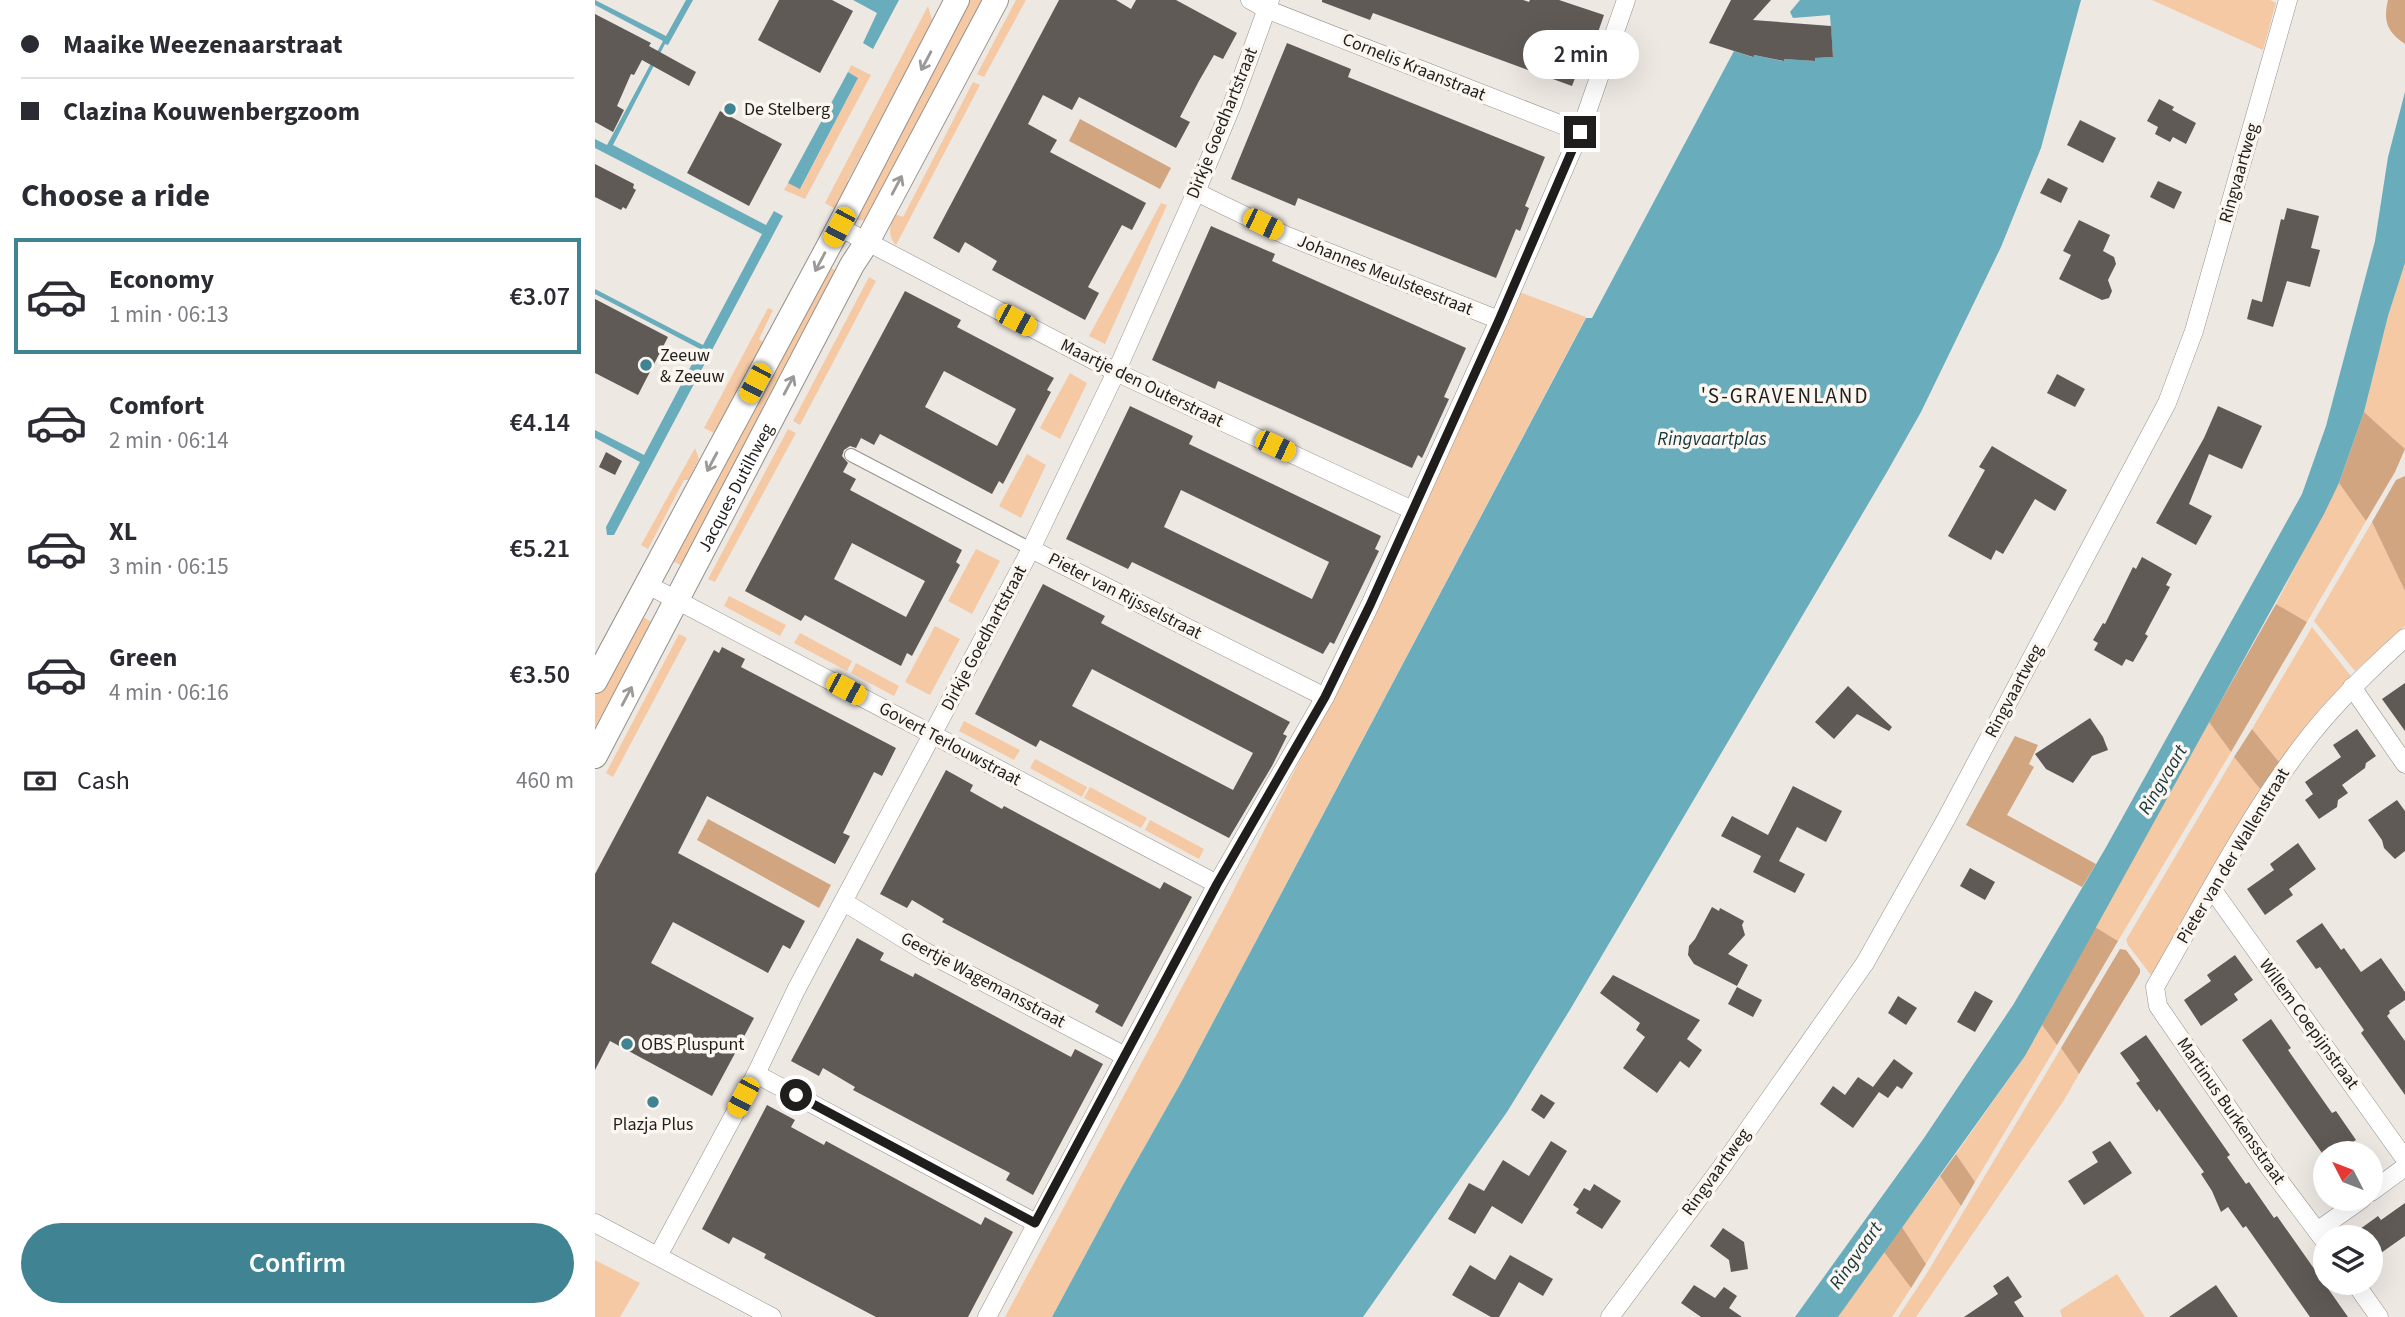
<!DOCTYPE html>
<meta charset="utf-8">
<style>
:root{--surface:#fff;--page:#f2f2f3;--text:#2b2b33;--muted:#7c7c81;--line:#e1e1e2;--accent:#408493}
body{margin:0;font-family:"Source Sans 3",sans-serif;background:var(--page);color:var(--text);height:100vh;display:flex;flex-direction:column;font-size:26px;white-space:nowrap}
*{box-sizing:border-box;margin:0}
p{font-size:23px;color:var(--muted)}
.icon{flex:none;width:38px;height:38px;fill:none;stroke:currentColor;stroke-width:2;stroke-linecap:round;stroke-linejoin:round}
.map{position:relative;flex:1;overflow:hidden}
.details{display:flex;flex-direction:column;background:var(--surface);width:595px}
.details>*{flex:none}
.banner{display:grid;align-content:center;height:154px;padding:0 21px;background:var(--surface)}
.needle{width:46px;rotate:312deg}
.controls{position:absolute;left:1718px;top:1141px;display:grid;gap:14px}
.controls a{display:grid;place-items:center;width:70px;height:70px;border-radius:50%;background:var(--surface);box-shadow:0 7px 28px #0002;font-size:35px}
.end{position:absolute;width:32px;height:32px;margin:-16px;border:9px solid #201e1c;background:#fff;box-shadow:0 0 0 4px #fff}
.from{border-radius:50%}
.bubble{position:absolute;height:49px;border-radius:24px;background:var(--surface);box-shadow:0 7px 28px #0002;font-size:23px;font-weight:600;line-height:49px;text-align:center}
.car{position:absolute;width:21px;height:42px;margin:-21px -10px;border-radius:9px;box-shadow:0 0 5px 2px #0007;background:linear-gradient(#f5c518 24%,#345 0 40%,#f5c518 0 76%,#345 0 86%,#f5c518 0)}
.banner b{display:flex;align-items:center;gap:24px;height:66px;font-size:26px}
.banner b+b{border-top:2px solid var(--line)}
.banner i{width:18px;height:18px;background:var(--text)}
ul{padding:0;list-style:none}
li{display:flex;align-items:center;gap:21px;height:116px;margin:0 14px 10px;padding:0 7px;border:4px solid transparent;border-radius:0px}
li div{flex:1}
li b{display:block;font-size:26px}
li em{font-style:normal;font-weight:600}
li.on{border-color:var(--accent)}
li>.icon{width:63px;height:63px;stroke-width:1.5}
h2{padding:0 21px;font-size:32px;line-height:84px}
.pay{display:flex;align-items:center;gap:18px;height:77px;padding:0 21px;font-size:26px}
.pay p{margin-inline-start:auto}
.primary-button{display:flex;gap:14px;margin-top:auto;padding:14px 21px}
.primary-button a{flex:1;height:80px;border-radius:42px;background:var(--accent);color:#fff;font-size:28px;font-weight:600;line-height:80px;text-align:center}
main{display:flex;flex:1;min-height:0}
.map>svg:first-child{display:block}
.green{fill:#f5c9a4}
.forest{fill:#d0a580}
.water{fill:#69acbc}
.building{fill:#5f5a56;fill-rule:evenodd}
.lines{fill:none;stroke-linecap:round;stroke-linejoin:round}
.pedestrian-casing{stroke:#95908b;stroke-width:14}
.minor-casing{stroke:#95908b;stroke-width:19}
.secondary-casing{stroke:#95908b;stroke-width:26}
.pedestrian{stroke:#fff;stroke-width:12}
.minor{stroke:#fff;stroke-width:18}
.secondary{stroke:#fff;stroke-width:24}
.oneway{stroke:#9b9a99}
.route{stroke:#201e1c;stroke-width:9}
.poi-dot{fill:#408493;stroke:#fcf6f1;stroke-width:2.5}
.labels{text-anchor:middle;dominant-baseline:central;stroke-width:7;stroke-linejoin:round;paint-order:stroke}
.street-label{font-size:18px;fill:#201e1c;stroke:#fcf6f1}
.poi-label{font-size:18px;fill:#201e1c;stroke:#fcf6f1;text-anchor:start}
.water-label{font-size:19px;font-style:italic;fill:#14363d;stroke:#fcf6f1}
.quarter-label{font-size:21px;letter-spacing:2px;fill:#201e1c;stroke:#fcf6f1}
</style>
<main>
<section class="details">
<div class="banner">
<b><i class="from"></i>Maaike Weezenaarstraat</b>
<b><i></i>Clazina Kouwenbergzoom</b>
</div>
<h2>Choose a ride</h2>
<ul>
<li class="on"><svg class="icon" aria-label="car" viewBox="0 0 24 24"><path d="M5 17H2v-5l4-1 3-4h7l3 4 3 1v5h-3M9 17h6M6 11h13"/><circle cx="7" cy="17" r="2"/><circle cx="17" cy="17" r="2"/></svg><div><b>Economy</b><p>1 min · 06:13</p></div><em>€3.07</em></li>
<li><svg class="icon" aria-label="car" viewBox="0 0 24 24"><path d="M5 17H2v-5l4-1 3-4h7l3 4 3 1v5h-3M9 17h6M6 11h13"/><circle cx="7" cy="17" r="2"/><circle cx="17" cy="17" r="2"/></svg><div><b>Comfort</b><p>2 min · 06:14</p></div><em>€4.14</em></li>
<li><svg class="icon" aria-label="car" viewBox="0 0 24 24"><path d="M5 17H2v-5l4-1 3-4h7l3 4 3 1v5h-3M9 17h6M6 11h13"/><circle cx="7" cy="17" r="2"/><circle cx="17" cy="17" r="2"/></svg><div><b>XL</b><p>3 min · 06:15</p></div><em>€5.21</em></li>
<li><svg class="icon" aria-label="car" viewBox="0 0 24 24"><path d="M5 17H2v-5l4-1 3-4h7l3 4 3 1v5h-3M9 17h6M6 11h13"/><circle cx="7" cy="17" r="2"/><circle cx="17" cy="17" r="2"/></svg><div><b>Green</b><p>4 min · 06:16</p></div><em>€3.50</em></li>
</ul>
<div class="pay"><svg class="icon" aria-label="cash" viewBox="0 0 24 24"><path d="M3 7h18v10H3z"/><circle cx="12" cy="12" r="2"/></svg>Cash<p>460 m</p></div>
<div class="primary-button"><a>Confirm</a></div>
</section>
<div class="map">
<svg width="1810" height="1317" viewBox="0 0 1810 1317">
<rect width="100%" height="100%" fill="#eee8e3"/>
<g class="green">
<path d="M369,0H391L271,221L264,220L259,216Z"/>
<path d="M421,0H431L389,77L382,74Z"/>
<path d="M1557,0H1675L1681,3L1668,50Z"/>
<path d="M333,6L337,20L334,28L253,180L254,198L246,212L230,203Z"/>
<path d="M256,65L276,75L210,199L189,190L193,183L206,188L263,78L253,72Z"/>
<path d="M378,82L385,85L301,245C292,236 295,224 300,214L308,217Z"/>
<path d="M566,203L572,205L510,344L494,336Z"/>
<path d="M1810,263V449L1769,412L1793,316Z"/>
<path d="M230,265L246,273L90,567L73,559Z"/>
<path d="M274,277L281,281L205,425L198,421Z"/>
<path d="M924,292L991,317L588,1079L528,1185L457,1317H410L630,907L735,701L826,515Z"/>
<path d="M173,308L178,310L164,339L168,342L119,433L109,428Z"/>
<path d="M475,373L492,383L465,439L445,428Z"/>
<path d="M193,429L201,433L120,582L113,579Z"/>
<path d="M100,448L104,459L93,480H89L53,549L46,545Z"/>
<path d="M432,454L451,465L426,518L404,506Z"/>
<path d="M1744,483L1771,521L1712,622L1681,604Z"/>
<path d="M1777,522L1810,591V626L1760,671L1719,621Z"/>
<path d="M381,549L405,561L377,614L353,601Z"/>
<path d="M134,596L191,625L185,636L129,606Z"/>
<path d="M43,614L60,624L0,737V696Z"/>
<path d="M340,626L365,639L335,695L310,682Z"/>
<path d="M1717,627L1756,676L1723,711L1684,762L1657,729Z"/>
<path d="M205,633L257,661L252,671L199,643Z"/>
<path d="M84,634L92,638L18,777L11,773Z"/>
<path d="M261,663L304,686L299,696L256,673Z"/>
<path d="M369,721L425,750L419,760L364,731Z"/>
<path d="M1614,722L1636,752L1523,941L1500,927Z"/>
<path d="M1639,757L1665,789L1559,979L1533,945L1531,940Z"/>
<path d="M440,759L492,787L487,797L435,768Z"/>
<path d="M495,787L552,818L546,828L489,798Z"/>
<path d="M555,820L609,849L604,859L550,830Z"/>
<path d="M1447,1025L1462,1045L1380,1182L1361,1154L1430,1056Z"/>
<path d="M1466,1048L1484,1074L1469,1100L1321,1317H1303L1332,1273Z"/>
<path d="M1345,1176L1366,1206L1331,1264L1307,1227Z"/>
<path d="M1289,1252L1316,1288L1297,1317H1243Z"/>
<path d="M0,1260L45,1283L25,1317H0Z"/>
<path d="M1522,1274L1550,1317H1467L1465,1310Z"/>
</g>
<g class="forest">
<path d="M1793,0H1810V44C1792,32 1788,21 1793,0Z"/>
<path d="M485,119L576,168L565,189L474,141Z"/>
<path d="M1769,412L1810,449L1800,472L1771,521L1744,483Z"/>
<path d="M1810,476V591L1777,522L1801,480Z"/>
<path d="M1681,604L1712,622L1636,752L1614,722Z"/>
<path d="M1657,729L1684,762L1665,789L1639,757Z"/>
<path d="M1420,736L1443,745L1434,764L1439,767L1412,815L1501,864L1487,887L1371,825Z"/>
<path d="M113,819L236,885L224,908L102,840Z"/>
<path d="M1500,927L1523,941L1462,1045L1447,1025Z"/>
<path d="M1525,949L1531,950L1545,969V973L1484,1074L1466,1048Z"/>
<path d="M1361,1154L1380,1182L1366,1206L1345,1176Z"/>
<path d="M1307,1227L1331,1264L1316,1288L1289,1252Z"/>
</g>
<g class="water">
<path d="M0,0L71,36L91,0H98L73,45L70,44L18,145L171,225L179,211L188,216L19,535H12L11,527L45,462L0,438V430L49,455L105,349L0,294V289L108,345L167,234L0,148V139L12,145L68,41L0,5Z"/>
<path d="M258,0H304L278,49L268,43L282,13Z"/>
<path d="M1205,0H1486L1446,148L1406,247L1326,412L1292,472L976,1008L912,1112L768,1317H457L528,1185L588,1079L991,318H997L1139,51L1157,57L1159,55L1188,61L1189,59L1220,61V58L1238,57L1235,15L1198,18L1195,12Z"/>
<path d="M253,72L263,78L205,189L193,183Z"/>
<path d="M1810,92V263L1793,316L1769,412L1744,483L1729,514L1430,1056L1243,1317H1200L1329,1138L1418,1005L1510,849L1707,494L1731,426L1780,241L1793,157Z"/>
</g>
<g class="building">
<path d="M184,0H237L258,11L225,73L163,40Z"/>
<path d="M464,0H521L536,9L541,0H581L642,33L628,59L619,55L604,81L585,117L595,122L581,148L484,97L477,110L448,95L433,124L462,140L455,152L551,203L537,230L527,225L493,287L504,293L490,320L397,270L402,261L370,242L364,253L338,238Z"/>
<path d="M727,0H928L934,2L935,0H964L1009,15L1001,38L996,36L977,86L778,13L775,20L727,2Z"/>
<path d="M1136,0H1176L1158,20L1236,26L1238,57L1220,58V61L1189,59V61L1159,55L1158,57L1114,43Z"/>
<path d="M0,14L56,43L54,46L101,72L94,86L47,60L39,75L36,74L22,106L29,110L18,132L0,122Z"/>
<path d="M692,43L756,69L753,77L950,157L930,206L934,208L925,231L921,229L901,278L703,198L700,206L636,179Z"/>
<path d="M1564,99L1579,107L1577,110L1601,123L1591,144L1578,137L1575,142L1560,134L1563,127L1552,121Z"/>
<path d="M125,111L187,144L154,206L92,173Z"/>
<path d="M1485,120L1521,138L1508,163L1472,145Z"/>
<path d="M0,164L39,184L38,188L41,190L31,209L28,207L26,210L0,197Z"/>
<path d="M1453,178L1473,188L1466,203L1445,193Z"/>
<path d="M1563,181L1587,192L1579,209L1555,197Z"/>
<path d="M1692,208L1724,216L1716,248L1725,250L1715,287L1692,281L1678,327L1652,319L1657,299L1667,302L1686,219L1689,220Z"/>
<path d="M1484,220L1515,235L1508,251L1519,257L1521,264L1513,280L1517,291L1514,298L1507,300L1464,279L1476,255L1468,251Z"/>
<path d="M616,226L680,254L677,261L871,348L849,397L854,399L827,458L823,455L817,468L623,381L620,389L557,360Z"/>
<path d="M310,291L366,320L362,327L459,378L452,390L456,392L433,436L408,484L404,481L397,494L285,434L279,445L266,438L261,448L255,446L249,450L247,456L253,463L248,472L261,479L255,490L367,550L361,562L365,565L317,656L312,653L306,666L210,615L206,621L150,591ZM349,371L421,409L402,446L330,407ZM257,543L330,581L311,617L239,579Z"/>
<path d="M0,299L73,337L43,395L0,373Z"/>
<path d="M1462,374L1490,389L1480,407L1452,393Z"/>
<path d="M535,406L598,436L594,444L786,536L780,549L784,551L756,609L739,644L735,642L728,654L537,562L533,569L471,539ZM586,490L734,562L717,599L569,527Z"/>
<path d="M1623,406L1667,426L1647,469L1614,454L1594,504L1617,516L1601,545L1561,523L1609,438Z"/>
<path d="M1397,446L1472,490L1460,511L1440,499L1408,554L1401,550L1396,560L1353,536L1390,470L1384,467Z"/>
<path d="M11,452L27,461L20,475L4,467Z"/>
<path d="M1547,557L1577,574L1571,585L1575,587L1550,634L1553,636L1538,662L1531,659L1527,666L1499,650L1503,643L1498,640L1508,623L1510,624L1538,567L1541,569Z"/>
<path d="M448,584L510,616L506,623L695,722L688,734L692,736L677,766L634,838L445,740L441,747L380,714ZM497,669L658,753L638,790L477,706Z"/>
<path d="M127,647L150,659L146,667L301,748L287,776L279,772L248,833L255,836L240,864L112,796L83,853L210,921L195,949L188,945L173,973L78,922L56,963L159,1018L117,1096L15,1041L0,1070V874L119,650L124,653Z"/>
<path d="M1810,683V731L1787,699Z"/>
<path d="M1253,686L1297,727L1294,731L1262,714L1239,739L1220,722Z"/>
<path d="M1495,718L1508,737L1513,750L1497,756L1478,783L1451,769L1440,754Z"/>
<path d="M1762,729L1781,756L1771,763L1770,768L1747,785L1753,793L1743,800L1742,807L1724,819L1710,800L1718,794L1710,782L1746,757L1738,745Z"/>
<path d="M351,770L378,785L375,791L407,809L409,806L565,889L569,882L597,897L527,1027L500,1012L504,1005L347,922L349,919L317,900L312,908L285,894Z"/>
<path d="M1198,786L1247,811L1231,842L1202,827L1184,861L1210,874L1200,893L1158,872L1166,856L1126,836L1137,816L1173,835Z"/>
<path d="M1802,800L1810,811V851L1800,859L1789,848L1787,840L1773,820Z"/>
<path d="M1703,843L1721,869L1694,889L1698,895L1670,915L1652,889L1679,870L1675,864Z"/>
<path d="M1375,868L1400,882L1390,900L1365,886Z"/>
<path d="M1117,907L1124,911L1125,908L1149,921L1147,925L1150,935L1133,954L1153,965L1142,986L1099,964L1093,955L1094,946L1100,939Z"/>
<path d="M1727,923L1746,950L1749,948L1766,972L1786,958L1810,992V1000L1794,1011L1795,1013L1792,1016L1810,1041V1095L1766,1033L1769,1030L1725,967L1721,969L1701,941Z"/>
<path d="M262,938L289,953L285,960L318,977L320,973L476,1057L480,1049L508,1064L438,1195L411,1180L415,1173L258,1090L260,1087L228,1068L224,1076L196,1061Z"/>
<path d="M1640,955L1658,980L1639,994L1643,1000L1606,1026L1589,1000L1616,981L1612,975Z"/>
<path d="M1018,975L1105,1020L1092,1039L1107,1050L1094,1068L1085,1061L1062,1093L1028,1068L1050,1037L1041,1030L1045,1023L1005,993Z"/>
<path d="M1142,987L1167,1000L1158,1017L1133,1004Z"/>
<path d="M1380,991L1398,1001L1380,1032L1362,1022Z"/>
<path d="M1303,996L1322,1008L1311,1025L1293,1013Z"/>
<path d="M1676,1019L1696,1048L1693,1050L1718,1086L1737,1113L1741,1111L1761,1140L1758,1142L1766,1153H1727L1647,1040Z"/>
<path d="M1551,1035L1635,1155L1632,1157L1651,1184L1654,1182L1679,1218L1682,1216L1753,1317H1715L1651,1226L1648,1228L1633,1207L1626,1212L1617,1191L1606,1174L1609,1172L1564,1109L1562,1112L1541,1083L1545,1081L1525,1053Z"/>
<path d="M1299,1059L1318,1073L1307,1089L1302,1086L1293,1098L1284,1092L1258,1128L1225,1104L1238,1086L1250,1095L1263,1077L1278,1087Z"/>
<path d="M946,1094L960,1103L949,1119L936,1110Z"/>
<path d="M172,1105L200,1120L196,1127L229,1145L231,1141L386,1225L390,1217L418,1232L373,1317H281L169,1258L171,1254L138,1237L134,1244L107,1229Z"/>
<path d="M956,1141L972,1151L927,1224L897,1206L880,1234L853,1219L874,1183L889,1191L908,1160L934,1176Z"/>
<path d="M1515,1141L1537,1173L1489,1205L1473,1181L1503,1162L1497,1152Z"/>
<path d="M999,1184L1026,1201L1007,1229L981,1213L984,1209L978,1205L989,1188L995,1191Z"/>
<path d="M1810,1203V1236L1776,1260V1237H1754L1783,1216L1786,1220Z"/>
<path d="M1128,1228L1149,1242L1153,1269L1136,1272L1134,1260L1115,1246Z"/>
<path d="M915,1255L958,1279L948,1296L924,1282L904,1317H896L857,1295L875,1265L900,1280Z"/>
<path d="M1413,1276L1427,1297L1419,1302L1429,1317H1369L1403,1294L1398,1286Z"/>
<path d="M1099,1285L1120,1298L1129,1287L1142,1296L1134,1308L1147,1317H1106L1086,1303Z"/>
<path d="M1621,1285L1643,1317H1574Z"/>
</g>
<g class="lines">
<g class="pedestrian-casing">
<path id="pedestrian" d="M256,455L436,549"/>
</g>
<g class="minor-casing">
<g id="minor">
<path d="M655,0L671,9L985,132"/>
<path d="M601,192L690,235L904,320"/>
<path d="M244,227L521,372L817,510"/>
<path d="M436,549L730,697"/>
<path d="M51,584L622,884"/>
<path d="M1757,687L1810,764"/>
<path d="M1617,889L1810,1159"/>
<path d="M249,902L329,951L530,1056"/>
<path d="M161,1074L441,1223"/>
<path d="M1776,1192L1810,1167"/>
<path d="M0,1223L177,1317"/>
<path d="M1722,1231L1767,1199"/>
<path d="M1731,1243L1674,1167L1563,1006L1560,987C1607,906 1650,821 1707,746C1737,706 1773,671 1810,638"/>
<path d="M63,1256L161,1074L201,990L436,549L521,372L601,192L637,105L675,0"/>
<path d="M1760,1283L1784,1317"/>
<path d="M392,1317L622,884L730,697L775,605L904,320L985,132L1031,0"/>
<path d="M1015,1317L1126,1168L1270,963L1350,821L1572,403L1599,331L1693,0"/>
</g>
</g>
<g class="secondary-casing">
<g id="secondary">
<path d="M0,681L244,227L362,0"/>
<path id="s1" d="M0,756L257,265L272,242L401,0"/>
</g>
</g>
<use href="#pedestrian" class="pedestrian"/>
<use href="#minor" class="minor"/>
<use href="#secondary" class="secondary"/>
</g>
<defs><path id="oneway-shaft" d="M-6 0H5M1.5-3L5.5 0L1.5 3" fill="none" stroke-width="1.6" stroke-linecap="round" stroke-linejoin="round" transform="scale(1.75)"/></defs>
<g class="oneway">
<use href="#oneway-shaft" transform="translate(331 61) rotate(118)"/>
<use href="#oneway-shaft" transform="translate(302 185) rotate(-62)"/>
<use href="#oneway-shaft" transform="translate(225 262) rotate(118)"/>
<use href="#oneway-shaft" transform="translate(194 385) rotate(-62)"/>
<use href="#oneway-shaft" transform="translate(117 462) rotate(118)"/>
<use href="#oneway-shaft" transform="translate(32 696) rotate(-62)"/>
</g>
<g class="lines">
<path class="route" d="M201,1095L440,1223L622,884L730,697L775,605L904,320L985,132"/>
</g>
<g class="poi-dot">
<circle cx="135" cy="109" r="7"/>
<circle cx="51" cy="365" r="7"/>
<circle cx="32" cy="1044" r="7"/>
<circle cx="58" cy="1102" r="7"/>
</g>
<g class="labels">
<g class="street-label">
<text transform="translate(819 67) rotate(22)">Cornelis Kraanstraat</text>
<text transform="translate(627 123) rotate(-68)">Dirkje Goedhartstraat</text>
<text transform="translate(1644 173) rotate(-74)">Ringvaartweg</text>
<text transform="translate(790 275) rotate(22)">Johannes Meulsteestraat</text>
<text transform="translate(547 383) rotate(26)">Maartje den Outerstraat</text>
<text stroke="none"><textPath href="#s1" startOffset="303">Jacques Dutilhweg</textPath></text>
<text transform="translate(530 596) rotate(27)">Pieter van Rijsselstraat</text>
<text transform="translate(389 638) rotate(-62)">Dirkje Goedhartstraat</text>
<text transform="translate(1419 691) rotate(-62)">Ringvaartweg</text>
<text transform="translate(355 744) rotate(28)">Govert Terlouwstraat</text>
<text transform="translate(1638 856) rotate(-59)">Pieter van der Wallenstraat</text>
<text transform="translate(388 980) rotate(28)">Geertje Wagemansstraat</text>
<text transform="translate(1714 1024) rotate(54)">Willem Coepijnstraat</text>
<text transform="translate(1636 1111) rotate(55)">Martinus Burkensstraat</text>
<text transform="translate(1121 1172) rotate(-54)">Ringvaartweg</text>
</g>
<g class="poi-label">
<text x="149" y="109">De Stelberg</text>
<text x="65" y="355">Zeeuw<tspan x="65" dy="21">&amp; Zeeuw</tspan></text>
<text x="46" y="1044">OBS Pluspunt</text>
<text x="58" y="1124" text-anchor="middle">Plazja Plus</text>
</g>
<g class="water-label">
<text x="1117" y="439">Ringvaartplas</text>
<text transform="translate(1568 780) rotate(-59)">Ringvaart</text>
<text transform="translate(1261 1256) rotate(-55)">Ringvaart</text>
</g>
<g class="quarter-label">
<text x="1190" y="396">'S-GRAVENLAND</text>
</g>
</g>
</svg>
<div class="controls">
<a><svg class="needle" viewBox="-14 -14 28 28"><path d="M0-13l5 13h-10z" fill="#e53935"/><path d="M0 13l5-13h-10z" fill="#7c7c81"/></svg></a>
<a><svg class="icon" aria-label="layers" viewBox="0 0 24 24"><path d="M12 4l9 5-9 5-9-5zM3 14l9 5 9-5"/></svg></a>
</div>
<i class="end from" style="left:201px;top:1095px"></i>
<i class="end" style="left:985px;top:132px"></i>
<div class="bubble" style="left:928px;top:30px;width:116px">2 min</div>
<i class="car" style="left:668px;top:224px;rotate:116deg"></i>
<i class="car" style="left:244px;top:227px;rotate:208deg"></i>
<i class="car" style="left:421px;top:320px;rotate:118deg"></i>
<i class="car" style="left:160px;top:383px;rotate:208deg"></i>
<i class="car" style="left:680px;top:446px;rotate:115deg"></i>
<i class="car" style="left:251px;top:689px;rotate:118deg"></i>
<i class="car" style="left:148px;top:1097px;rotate:208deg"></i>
</div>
</main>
